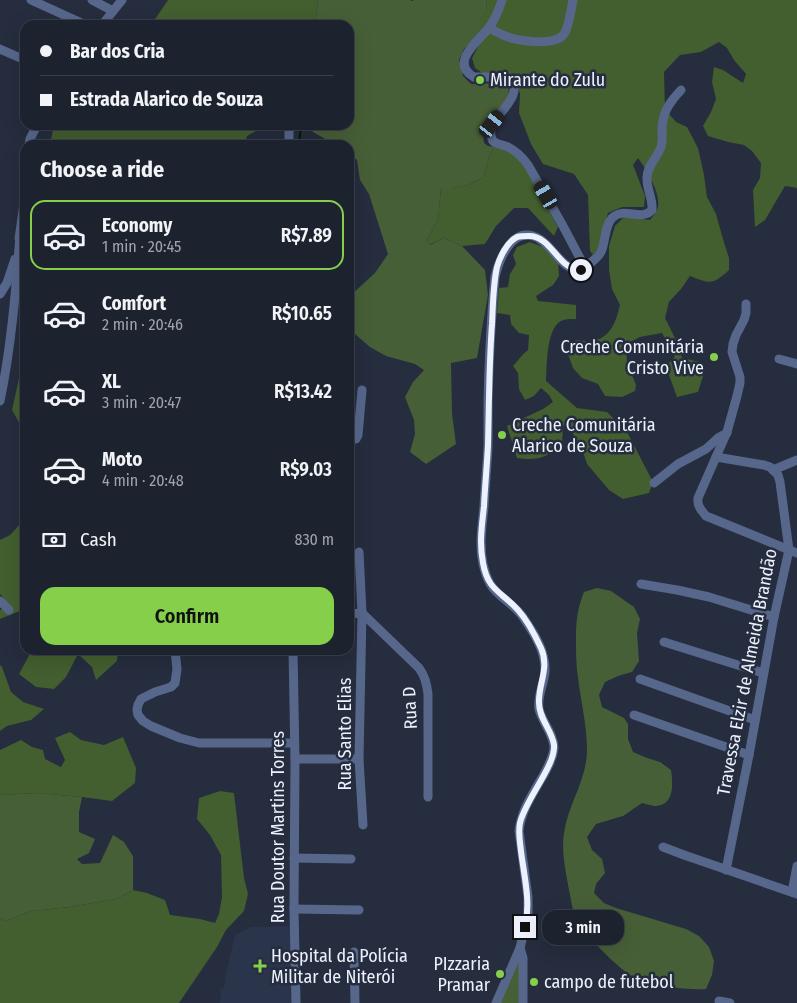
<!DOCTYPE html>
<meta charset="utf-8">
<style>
:root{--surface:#1c222e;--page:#252a36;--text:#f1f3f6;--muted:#a0a4aa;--line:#3a3f4a;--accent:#86cf4b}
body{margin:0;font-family:"Fira Sans Condensed",sans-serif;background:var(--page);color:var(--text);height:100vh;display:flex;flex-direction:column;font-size:19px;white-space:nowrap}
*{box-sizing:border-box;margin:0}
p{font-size:16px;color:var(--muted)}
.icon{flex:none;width:28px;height:28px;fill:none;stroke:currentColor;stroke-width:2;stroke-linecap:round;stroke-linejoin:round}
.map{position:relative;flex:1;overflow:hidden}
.panel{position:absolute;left:20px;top:140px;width:334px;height:515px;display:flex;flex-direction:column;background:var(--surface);border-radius:15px;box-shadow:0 5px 20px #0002,0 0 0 1px var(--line)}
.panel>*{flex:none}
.top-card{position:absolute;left:20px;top:20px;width:334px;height:110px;border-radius:15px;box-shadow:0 5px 20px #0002,0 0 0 1px var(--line);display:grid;align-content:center;height:110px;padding:0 20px;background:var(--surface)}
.end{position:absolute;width:22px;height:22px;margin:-11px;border:6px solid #ecf1fd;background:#111;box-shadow:0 0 0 2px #111}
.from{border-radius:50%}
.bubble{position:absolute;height:35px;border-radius:15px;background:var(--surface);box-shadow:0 5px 20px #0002,0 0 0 1px var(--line);font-size:16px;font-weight:600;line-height:35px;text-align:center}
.car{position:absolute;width:15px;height:30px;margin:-15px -8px;border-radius:6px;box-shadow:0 0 4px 1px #0007;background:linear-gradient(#222 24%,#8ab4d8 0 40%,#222 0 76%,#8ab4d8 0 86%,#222 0)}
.top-card b{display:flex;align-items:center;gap:18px;height:48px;font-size:19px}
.top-card b+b{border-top:1px solid var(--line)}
.top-card i{width:12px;height:12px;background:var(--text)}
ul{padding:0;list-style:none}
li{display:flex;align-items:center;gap:15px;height:70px;margin:0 10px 8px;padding:0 10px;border:2px solid transparent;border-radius:15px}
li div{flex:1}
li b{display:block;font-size:19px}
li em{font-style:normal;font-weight:600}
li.on{border-color:var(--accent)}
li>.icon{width:45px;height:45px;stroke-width:1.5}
h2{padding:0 20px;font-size:22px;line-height:60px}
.pay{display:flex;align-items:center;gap:12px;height:55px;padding:0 20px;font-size:19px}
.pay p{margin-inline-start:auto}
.primary-button{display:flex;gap:10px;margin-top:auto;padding:10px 20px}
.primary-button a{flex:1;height:58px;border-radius:15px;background:var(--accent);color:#111;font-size:20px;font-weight:600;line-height:58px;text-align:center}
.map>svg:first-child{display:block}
.built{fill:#2a344b}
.green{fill:#475f37}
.forest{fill:#435e2f}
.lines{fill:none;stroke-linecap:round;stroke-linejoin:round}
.stream{stroke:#071900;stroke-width:2}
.minor{stroke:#57678c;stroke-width:9}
.route{stroke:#ecf1fd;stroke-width:6}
.poi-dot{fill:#86cf4b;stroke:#252d3e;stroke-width:2}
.labels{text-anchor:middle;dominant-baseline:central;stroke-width:5;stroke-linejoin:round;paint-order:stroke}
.poi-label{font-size:18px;fill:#ecf1fd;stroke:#252d3e;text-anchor:start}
.street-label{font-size:18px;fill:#ecf1fd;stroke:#252d3e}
</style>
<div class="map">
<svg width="797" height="1003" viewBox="0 0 797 1003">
<rect width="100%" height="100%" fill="#252d3e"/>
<path class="built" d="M292,926L293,1003H220L219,1000H221L220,989L224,988L226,973L235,935L251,927Z"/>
<g class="green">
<path d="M318,0H411V1L415,0H487L486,10L488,27L464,49L459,60L463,76L471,84H483L503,81L508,85L509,96L504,104L485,121L483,132L484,143L488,146L495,147L490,154L484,177L468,185L453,188H441L438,220L426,241L430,245L444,238L462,246L485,270L488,295L477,358L451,363L452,414L456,444L426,464L410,452L415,434L414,420L405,397L413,382L424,370L415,364L386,356L370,347L356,335L349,326V304L351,295L375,273L388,254L369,194L360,180L357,160L349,153V145H336L313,132L312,125H349V25H315Z"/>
<path d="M597,588L611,591L634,607L640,619L637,633L639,661L632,672L618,676L605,682L599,695L602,707L624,718L628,724V739L633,752L647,758L660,762L671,770C673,784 675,806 654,806C650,805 646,804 642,803L623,816L596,824L587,837L592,850L602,859L605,873L596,884L594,893L604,903L616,908L686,929L699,936L709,947L714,961L712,975L706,989C687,990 669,987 650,983C645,981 639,981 635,978C618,969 580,931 574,912C571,905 571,897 569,890C566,872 561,852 564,833C568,804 587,780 587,750C587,726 581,702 578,678C576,665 576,653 576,640C576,622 577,609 584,592Z"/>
<path d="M37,793L82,797L79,812V832L95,839L89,853L77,859L82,864L100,863L113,835L124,842L133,856V890L116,899L70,907L31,911L5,921L0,918V795Z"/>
<path d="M520,948L523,1003H496Z"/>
</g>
<g class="forest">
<path d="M168,0H318L315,25H151Z"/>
<path d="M487,0H500L488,27L481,29L480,17L486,10Z"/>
<path d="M503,0H797V188L785,186L765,220L755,227L753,190L760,178L761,163L752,151L744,145L728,142L708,136L703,126L711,112L716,99L712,82L714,67L723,70L743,83L746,74L734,60L727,48L719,42L701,52L680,55L664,72L665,109L676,122L687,127L698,148L704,175L707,197L716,214L723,239L729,258V270C713,285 710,284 690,276L681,289L669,302L665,318L677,342L682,358L700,362L704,373L698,392L677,397L666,367L675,356L662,333L640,337L626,344L627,362L636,385L635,391L622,397L605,396L598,384L582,378L573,368L568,354L575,340C580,340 587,342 592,341C611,338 616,321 620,305L612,289L609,270V246L615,226L623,218H634L650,220C652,217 655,214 657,210C663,196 646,169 638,158L633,165L645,196L644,207H622L608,213L598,249L593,255L590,251L588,195L574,174L543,164L531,144L519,113L520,94L514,76L484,74L475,68L472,58Z"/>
<path d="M54,125H257L256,131L247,136L244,145H50Z"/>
<path d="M495,147L510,151L522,161L558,227L554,236L528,208H514L496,226L485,244L462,246L444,238L429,245L426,241L438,220L441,188H453L468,185L484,177L490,154Z"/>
<path d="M530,242L546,248L558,261L559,276L553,285L536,296L538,301L576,305V319C571,319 565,319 561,321C546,329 547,366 546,381L577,408L607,412L627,432L653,482L649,493L623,499L609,490L587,464L582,449L568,425L563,426L562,445C545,458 538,461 517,458L507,426L543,409L553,402L549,395L541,388L534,396L525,400L519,389L518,373L513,366C518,361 522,354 528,350L529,335L519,333L511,324L510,315L497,313L499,288L508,287L510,274L516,264L513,255L517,247Z"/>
<path d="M25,355V468L19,457L24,431L12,410L24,356Z"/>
<path d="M25,519V609L0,619V610L4,608L3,597L0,594V540L10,535Z"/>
<path d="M32,650H118L117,661L96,680L92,667L78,654L66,677L54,689L36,687L19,674Z"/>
<path d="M0,665L2,667L11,692L23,702L44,709L31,720L7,726L0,731Z"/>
<path d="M70,732L81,740L104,745L123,737L136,768L135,783L112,801L82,797L37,793L0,795V750L21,740L32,747L43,750L45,759L61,767L65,760L55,738Z"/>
<path d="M220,791L234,793L244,878L248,894L244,911L226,930L217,947L179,1003H0V918L5,921L31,911L70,907L116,899L133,890L147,893L165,900L170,915L200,919L215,923L219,914L222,897L221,855L210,835L197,819L199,798Z"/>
</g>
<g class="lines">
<path class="stream" d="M299,145L301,125"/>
<g class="minor">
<path d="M31,0L86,25"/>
<path d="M92,0L113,11"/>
<path d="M102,25L122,0"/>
<path d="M489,28C493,30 498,33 503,35C515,41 555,47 564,34C569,27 571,9 573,0"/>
<path d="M0,49L25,60"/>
<path d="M29,145L30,139L37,125"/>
<path d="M289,145V125"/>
<path d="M19,239L25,197"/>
<path d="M584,268C590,263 597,259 601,252C606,241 604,227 612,218C624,206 641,222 652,210C653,199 647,190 647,179C646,167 657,158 661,147C663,141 662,134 662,128C663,111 670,102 681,90"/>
<path d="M0,294L7,283L15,259"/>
<path d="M746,304V313L744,320L736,335L733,344L732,352L740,377V383L737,396L727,432L698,498C697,506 701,510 706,516L797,553"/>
<path d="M779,359L797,364"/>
<path d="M0,401C11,349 16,289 20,235"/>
<path d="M349,438L352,440L356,439L358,435L362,390"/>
<path d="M716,457L764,465L770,467L778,475L780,482L789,550L774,617L749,755L726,870"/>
<path d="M773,470L797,460"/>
<path d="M654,483L678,464L706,449L718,438L727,433"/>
<path d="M359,552L362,613L359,759L363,825"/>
<path d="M641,584L677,590L709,597L774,617"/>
<path d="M0,601L9,610"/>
<path d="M349,614L362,613L419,668C425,676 427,684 428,694V797"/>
<path d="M664,642L763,673"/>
<path d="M175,650L177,669L175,683L171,687L155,692L141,699L138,705L137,710L138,715L143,721L151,726L180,738L199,743H294"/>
<path d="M293,650L295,759L294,909L296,1003"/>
<path d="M640,679L755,720"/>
<path d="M634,715L749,755"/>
<path d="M295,759H359"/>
<path d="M663,847L684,855L797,894"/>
<path d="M294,858L351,859"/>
<path d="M792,892L797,866"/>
<path d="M294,909L359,910"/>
<path d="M520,948L523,958V1003"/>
<path d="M354,952L355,1003"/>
<path d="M719,1001L730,1003"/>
<path d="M496,1003L520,948L528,914V897L519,831C521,811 533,793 543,776C548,767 553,758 554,748C554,734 542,722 539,709C537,696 544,684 545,672C546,652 535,635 525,620C517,606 503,600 493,588C487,581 485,572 483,564C479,545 482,526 484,507C485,487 487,467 488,447C488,432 488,416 488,401C489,360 491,318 495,277C500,256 515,222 541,240C554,248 566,276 584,268L581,260L563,226L528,165C523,158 516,151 508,147C503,144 494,145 492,139C482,117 529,101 509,77H474C449,63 478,41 488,29C494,21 499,10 502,0"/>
</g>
</g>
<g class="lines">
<path class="route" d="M525,927C531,901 524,876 521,851C520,842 518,832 520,823C525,800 556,765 554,745C552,730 539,719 539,703C538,684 550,668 541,648C535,635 527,620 518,610C501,591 488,591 483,563C479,543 482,525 484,506C485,486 487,465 488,445C489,405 489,364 492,324C493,305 493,285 497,267C500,257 507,242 517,237C521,236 525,236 529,236C552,236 558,270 581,270"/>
</g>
<g class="poi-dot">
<circle cx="480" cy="80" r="5"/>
<circle cx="714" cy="357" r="5"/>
<circle cx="502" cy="435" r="5"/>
<path d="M257.5 958.5h5v5h5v5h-5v5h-5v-5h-5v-5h5z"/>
<circle cx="500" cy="974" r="5"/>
<circle cx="534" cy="982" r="5"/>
</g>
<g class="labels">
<g class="poi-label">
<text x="490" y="80">Mirante do Zulu</text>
<text x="704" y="347" text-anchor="end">Creche Comunitária<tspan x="704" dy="21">Cristo Vive</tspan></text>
<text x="512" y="425">Creche Comunitária<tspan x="512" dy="21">Alarico de Souza</tspan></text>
<text x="271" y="956">Hospital da Polícia<tspan x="271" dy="21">Militar de Niterói</tspan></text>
<text x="490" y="964" text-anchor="end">PIzzaria<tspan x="490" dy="21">Pramar</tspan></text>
<text x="544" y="982">campo de futebol</text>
</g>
<g class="street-label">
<text transform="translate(747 672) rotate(-79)">Travessa Elzir de Almeida Brandão</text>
<text transform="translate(410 708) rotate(-93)">Rua D</text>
<text transform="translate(345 734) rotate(-90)">Rua Santo Elias</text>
<text transform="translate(278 827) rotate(-90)">Rua Doutor Martins Torres</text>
</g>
</g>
</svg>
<i class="end from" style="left:581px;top:270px"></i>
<i class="end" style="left:525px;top:927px"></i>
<div class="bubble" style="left:542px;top:910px;width:82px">3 min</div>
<i class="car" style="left:492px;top:124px;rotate:38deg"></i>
<i class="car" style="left:546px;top:195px;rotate:330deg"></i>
<div class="top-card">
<b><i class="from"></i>Bar dos Cria</b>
<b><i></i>Estrada Alarico de Souza</b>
</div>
<section class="panel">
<h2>Choose a ride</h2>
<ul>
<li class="on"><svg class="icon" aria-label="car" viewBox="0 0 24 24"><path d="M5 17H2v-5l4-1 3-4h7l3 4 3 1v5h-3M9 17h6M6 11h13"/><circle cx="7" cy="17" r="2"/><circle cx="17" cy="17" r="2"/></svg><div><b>Economy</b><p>1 min · 20:45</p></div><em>R$7.89</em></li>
<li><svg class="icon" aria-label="car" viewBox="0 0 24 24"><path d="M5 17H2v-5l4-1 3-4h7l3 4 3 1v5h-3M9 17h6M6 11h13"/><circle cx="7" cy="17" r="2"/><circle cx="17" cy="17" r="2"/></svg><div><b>Comfort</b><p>2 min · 20:46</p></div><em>R$10.65</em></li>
<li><svg class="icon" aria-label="car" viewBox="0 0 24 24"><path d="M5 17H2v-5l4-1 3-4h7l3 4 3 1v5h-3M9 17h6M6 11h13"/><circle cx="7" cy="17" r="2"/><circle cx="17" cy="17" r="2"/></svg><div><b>XL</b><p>3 min · 20:47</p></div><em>R$13.42</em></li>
<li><svg class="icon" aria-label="car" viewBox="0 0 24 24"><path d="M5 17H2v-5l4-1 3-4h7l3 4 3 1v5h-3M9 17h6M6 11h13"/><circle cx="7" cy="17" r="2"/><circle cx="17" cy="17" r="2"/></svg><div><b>Moto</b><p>4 min · 20:48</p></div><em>R$9.03</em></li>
</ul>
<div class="pay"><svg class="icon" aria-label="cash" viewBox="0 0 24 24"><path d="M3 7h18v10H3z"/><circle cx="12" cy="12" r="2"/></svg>Cash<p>830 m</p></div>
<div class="primary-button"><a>Confirm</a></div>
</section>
</div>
